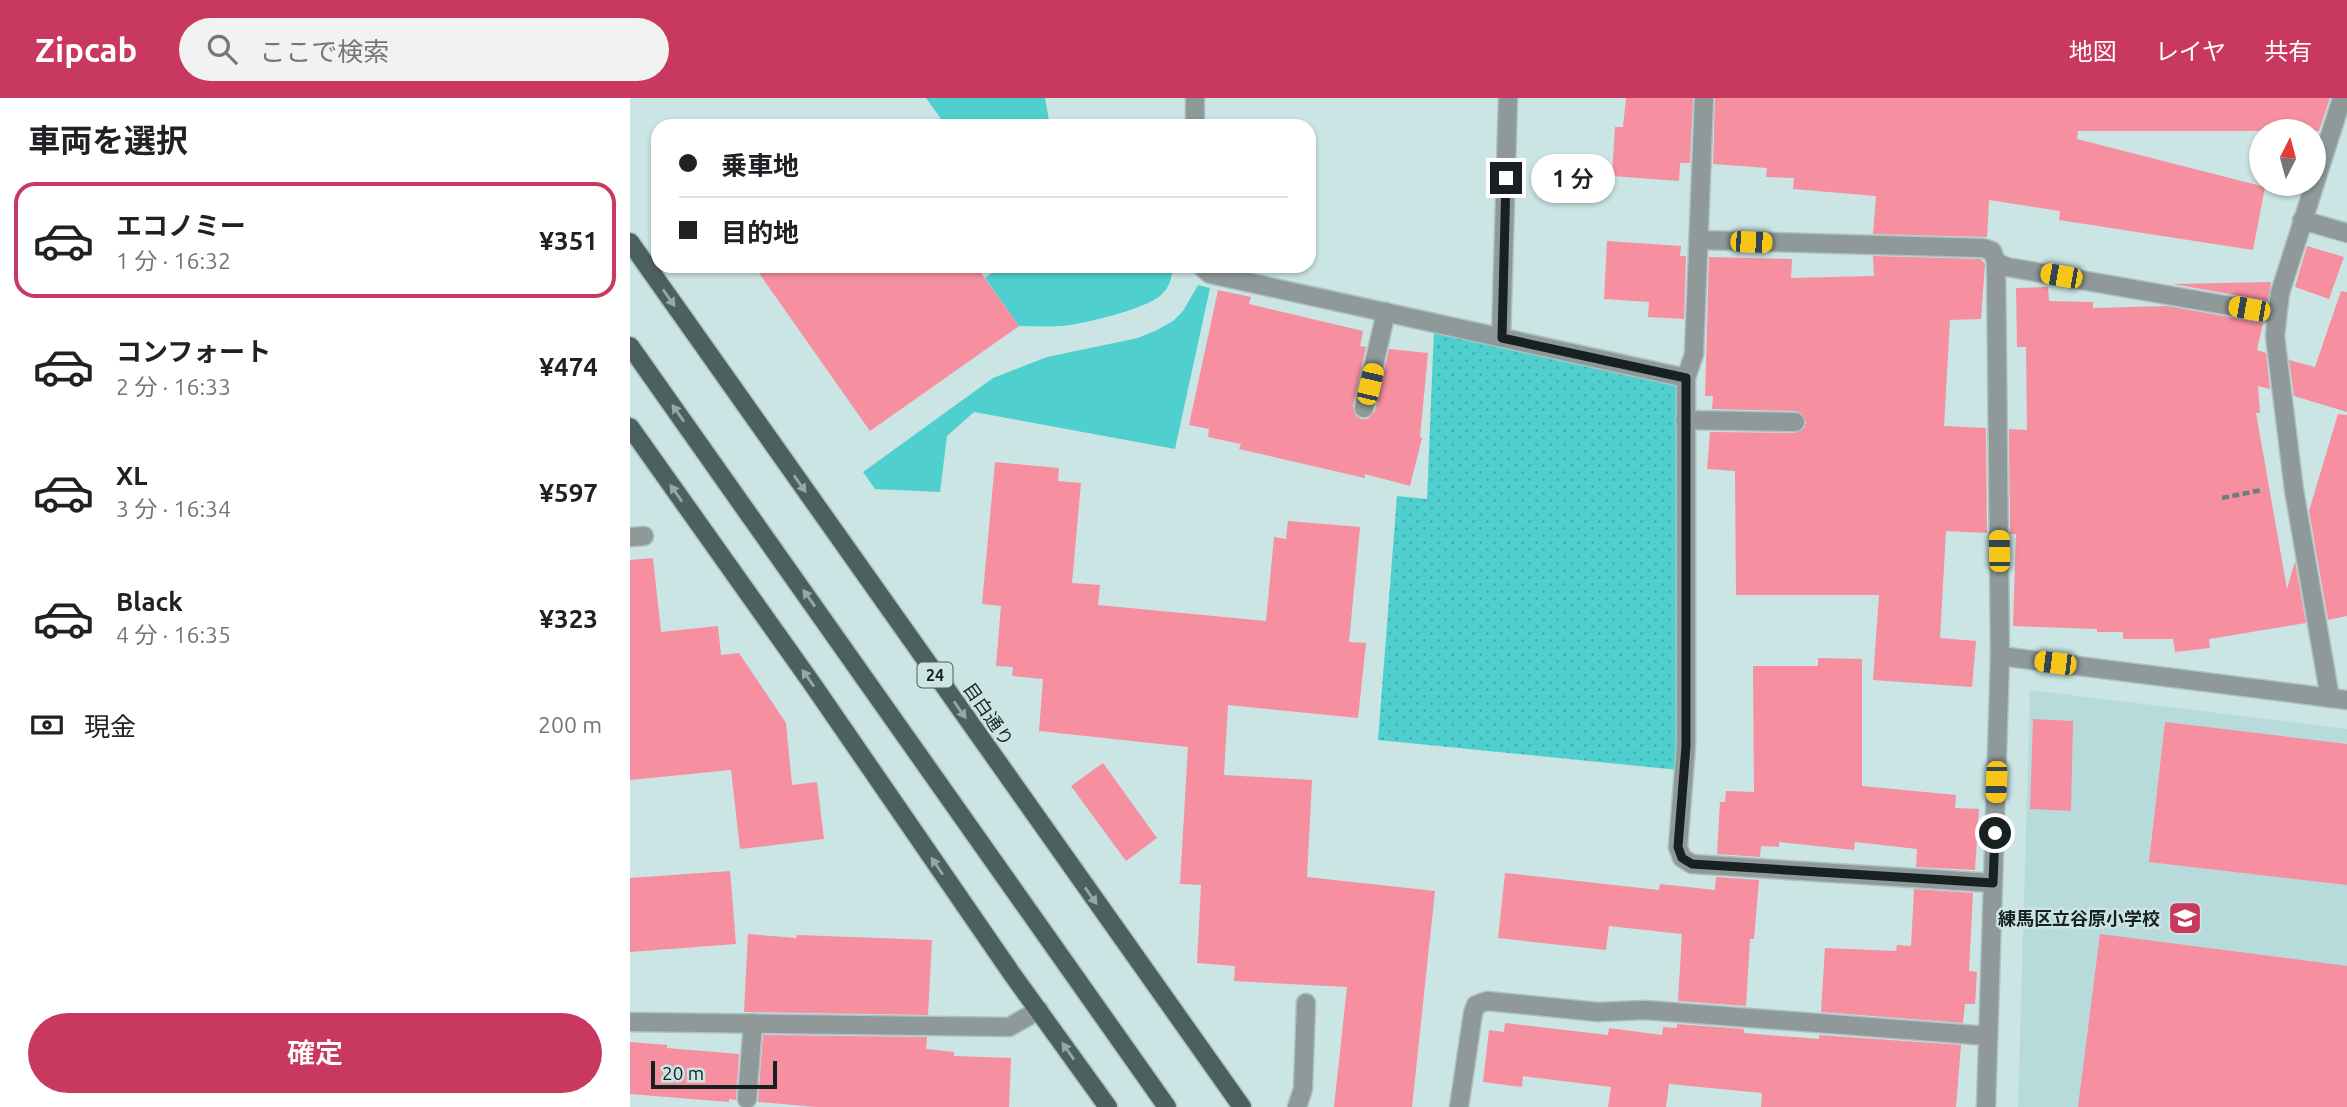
<!DOCTYPE html>
<html lang="ja">
<meta charset="utf-8">
<style>
:root{--surface:#fff;--page:#f2f2f2;--text:#202124;--muted:#757577;--line:#e0e0e0;--accent:#c9395f}
body{margin:0;font-family:Ubuntu,"Noto Sans JP",sans-serif;background:var(--page);color:var(--text);height:100vh;display:flex;flex-direction:column;font-size:26px;white-space:nowrap}
*{box-sizing:border-box;margin:0}
p{font-size:23px;color:var(--muted)}
.icon{flex:none;width:38px;height:38px;fill:none;stroke:currentColor;stroke-width:2;stroke-linecap:round;stroke-linejoin:round}
.map{position:relative;flex:1;overflow:hidden}
.details{display:flex;flex-direction:column;background:var(--surface);width:630px}
.details>*{flex:none}
.hud{position:absolute;left:21px;top:21px;width:665px;height:154px;border-radius:21px;box-shadow:0 2px 5px #0004;display:grid;align-content:center;height:154px;padding:0 28px;background:var(--surface)}
.needle{width:46px;rotate:6deg}
.fabs{position:absolute;left:1619px;top:21px;display:grid;gap:14px}
.fabs a{display:grid;place-items:center;width:77px;height:77px;border-radius:50%;background:var(--surface);box-shadow:0 2px 5px #0004;font-size:35px}
.scale{position:absolute;left:21px;bottom:18px;width:126px;box-sizing:border-box;padding-left:7px;border:4px solid #182121;border-top:0;font-size:19px;line-height:24px;white-space:nowrap;color:#182121;-webkit-text-stroke:5px #cbe5e4;paint-order:stroke}
.end{position:absolute;width:32px;height:32px;margin:-16px;border:9px solid #182121;background:#fff;box-shadow:0 0 0 4px #fff}
.from{border-radius:50%}
.bubble{position:absolute;height:49px;border-radius:24px;background:var(--surface);box-shadow:0 2px 5px #0004;font-size:23px;font-weight:600;line-height:49px;text-align:center}
.car{position:absolute;width:21px;height:42px;margin:-21px -10px;border-radius:9px;box-shadow:0 0 5px 2px #0007;background:linear-gradient(#f5c518 24%,#345 0 40%,#f5c518 0 76%,#345 0 86%,#f5c518 0)}
.hud b{display:flex;align-items:center;gap:24px;height:66px;font-size:26px}
.hud b+b{border-top:2px solid var(--line)}
.hud i{width:18px;height:18px;background:var(--text)}
ul{padding:0;list-style:none}
li{display:flex;align-items:center;gap:21px;height:116px;margin:0 14px 10px;padding:0 14px;border:4px solid transparent;border-radius:21px}
li div{flex:1}
li b{display:block;font-size:26px}
li em{font-style:normal;font-weight:600}
li.selected{border-color:var(--accent)}
li>.icon{width:63px;height:63px;stroke-width:1.5}
h2{padding:0 28px;font-size:32px;line-height:84px}
.pay{display:flex;align-items:center;gap:18px;height:77px;padding:0 28px;font-size:26px}
.pay p{margin-inline-start:auto}
.button{display:flex;gap:14px;margin-top:auto;padding:14px 28px}
.button a{flex:1;height:80px;border-radius:42px;background:var(--accent);color:#fff;font-size:28px;font-weight:600;line-height:80px;text-align:center}
header{display:flex;align-items:center;gap:42px;box-sizing:border-box;height:98px;padding:0 35px;background:var(--accent);color:#fff}
header strong{font-size:33px}
nav{display:flex;gap:38px;margin-inline-start:auto;font-size:24px}
.search{width:490px;height:63px;background:var(--page);display:flex;align-items:center;gap:18px;box-sizing:border-box;padding:0 24px;border-radius:38px;color:var(--muted);font-size:26px}
main{display:flex;flex:1;min-height:0}
.map>svg:first-child{display:block}
.built{fill:#b7dbda}
.grass{fill:#4fd0cf}
.park{fill:url(#park-dots)}
.building{fill:#f68fa0}
.lines{fill:none;stroke-linecap:round;stroke-linejoin:round}
.lane-casing{stroke:#abc2c1;stroke-width:21}
.street-casing{stroke:#abc2c1;stroke-width:21}
.primary-casing{stroke:#abc2c1;stroke-width:21}
.path{stroke:#6d7e7e;stroke-width:4.5;stroke-dasharray:7 3.5;stroke-linecap:butt}
.lane{stroke:#8f9999;stroke-width:18}
.street{stroke:#8f9999;stroke-width:18}
.primary{stroke:#4d6060;stroke-width:18}
.oneway{fill:#92a9a9}
.route{stroke:#182121;stroke-width:9}
.labels{text-anchor:middle;dominant-baseline:central;stroke-width:5;stroke-linejoin:round;paint-order:stroke}
.shield{fill:#cbe5e4;stroke:#4e5c5c;stroke-width:2}
.shield-label{font-size:16px;font-weight:bold;fill:#182121}
.street-label{font-size:18px;fill:#182121;stroke:#cbe5e4}
.poi-label{font-size:18px;font-weight:bold;fill:#182121;stroke:#cbe5e4;text-anchor:end}
</style>
<header>
<strong>Zipcab</strong>
<div class="search"><svg class="icon" aria-label="search" viewBox="0 0 24 24"><circle cx="10" cy="10" r="6"/><path d="M15 15l6 6"/></svg>ここで検索</div>
<nav><a>地図</a><a>レイヤ</a><a>共有</a></nav>
</header>
<main>
<section class="details">
<h2>車両を選択</h2>
<ul>
<li class="selected"><svg class="icon" aria-label="car" viewBox="0 0 24 24"><path d="M5 17H2v-5l4-1 3-4h7l3 4 3 1v5h-3M9 17h6M6 11h13"/><circle cx="7" cy="17" r="2"/><circle cx="17" cy="17" r="2"/></svg><div><b>エコノミー</b><p>1 分 · 16:32</p></div><em>¥351</em></li>
<li><svg class="icon" aria-label="car" viewBox="0 0 24 24"><path d="M5 17H2v-5l4-1 3-4h7l3 4 3 1v5h-3M9 17h6M6 11h13"/><circle cx="7" cy="17" r="2"/><circle cx="17" cy="17" r="2"/></svg><div><b>コンフォート</b><p>2 分 · 16:33</p></div><em>¥474</em></li>
<li><svg class="icon" aria-label="car" viewBox="0 0 24 24"><path d="M5 17H2v-5l4-1 3-4h7l3 4 3 1v5h-3M9 17h6M6 11h13"/><circle cx="7" cy="17" r="2"/><circle cx="17" cy="17" r="2"/></svg><div><b>XL</b><p>3 分 · 16:34</p></div><em>¥597</em></li>
<li><svg class="icon" aria-label="car" viewBox="0 0 24 24"><path d="M5 17H2v-5l4-1 3-4h7l3 4 3 1v5h-3M9 17h6M6 11h13"/><circle cx="7" cy="17" r="2"/><circle cx="17" cy="17" r="2"/></svg><div><b>Black</b><p>4 分 · 16:35</p></div><em>¥323</em></li>
</ul>
<div class="pay"><svg class="icon" aria-label="cash" viewBox="0 0 24 24"><path d="M3 7h18v10H3z"/><circle cx="12" cy="12" r="2"/></svg>現金<p>200 m</p></div>
<div class="button"><a>確定</a></div>
</section>
<div class="map">
<svg width="1717" height="1009" viewBox="0 0 1717 1009">
<defs>
<pattern id="park-dots" width="8" height="8" patternUnits="userSpaceOnUse" patternTransform="scale(1.75)"><rect width="8" height="8" fill="#4fd0cf"/><path d="M2 2h.1M6 6h.1" fill="none" stroke="#44b2b1" stroke-width="1.8" stroke-linecap="round"/></pattern>
</defs>
<rect width="100%" height="100%" fill="#cbe5e4"/>
<path class="built" d="M1400,592L1717,631V1009H1388Z"/>
<g class="grass">
<path d="M296,0H415L420,28H316Z"/>
<path d="M366,168H543C542,179 540,189 531,197C516,211 454,226 432,228C418,229 403,228 389,228L355,180L367,171Z"/>
<path d="M568,187L580,190L545,351L344,314L317,338L310,394L245,391L233,374L363,280L417,259L508,240L527,232L543,223L553,213Z"/>
</g>
<path class="park" d="M804,231L1050,285L1049,672L748,642L767,398L797,401Z"/>
<g class="building">
<path d="M996,0H1063L1060,65H1050L1049,83L982,78L985,29H993Z"/>
<path d="M1085,0H1700L1689,33H1448L1447,41L1635,89L1623,152L1429,122L1430,113L1359,102L1357,139L1243,136L1246,98L1163,91L1164,80L1136,79L1137,70L1083,66Z"/>
<path d="M977,143L1051,148L1050,158H1056L1054,221L1018,219L1019,204L974,201Z"/>
<path d="M1677,148L1714,159L1699,201L1665,189Z"/>
<path d="M1243,158L1351,161L1355,166L1351,221L1320,222L1314,328L1356,330L1357,435L1316,433L1310,540L1346,543L1342,589L1243,582L1249,497H1106L1105,373L1077,371L1080,334L1165,335L1174,330L1176,324L1171,315L1165,313L1082,311L1083,298H1075L1079,159L1162,161L1161,180L1244,178Z"/>
<path d="M124,168H346L389,228L240,333Z"/>
<path d="M1641,184L1638,203L1543,186Z"/>
<path d="M1418,189L1419,203L1463,204V210L1537,208L1633,225L1627,252L1636,255L1640,291L1628,288L1630,315H1626L1657,491L1665,463L1676,525L1579,541L1580,550L1545,554L1543,541H1493V534H1467V531L1383,528L1386,436H1380L1379,331L1397,332L1396,249H1387L1386,190Z"/>
<path d="M588,192L621,199L619,206L733,233L730,248L736,249L723,308L726,318L731,321H738L745,313L759,251L798,255L790,339L792,340L780,388L735,376V380L609,351L611,346L578,339L579,331L559,327Z"/>
<path d="M1711,193L1717,194V314L1664,298L1659,262L1685,269Z"/>
<path d="M1708,316L1717,317V518L1698,522L1679,413Z"/>
<path d="M365,364L429,370L428,383L451,385L442,485L470,487L468,507L636,523L644,439L656,441L658,423L730,429L719,544L736,545L728,620L598,607L594,677L682,682L677,779L805,793L782,1009H704L717,889L604,883L605,868L567,865L571,787L550,786L558,649L409,633L413,581L382,578L383,569L366,568L371,508L352,506Z"/>
<path d="M23,460L31,534L88,528L91,557L109,555L156,625L162,687L187,684L194,741L110,751L101,672L0,682V462Z"/>
<path d="M1188,560L1232,561V688L1326,697L1325,710L1349,711L1345,772L1286,769L1287,751L1225,744L1224,752L1149,744V749L1131,748L1130,759L1087,756L1090,704H1095L1096,693L1124,694L1123,568H1188Z"/>
<path d="M1403,621L1443,623L1441,713L1400,711Z"/>
<path d="M1535,624L1717,646V787L1519,764Z"/>
<path d="M473,665L527,740L496,763L441,688Z"/>
<path d="M100,773L106,846L0,854V780Z"/>
<path d="M875,775L1029,792L1030,786L1085,792L1086,779L1129,782L1124,841H1120L1116,908L1048,903L1052,836L979,828L976,852L868,840Z"/>
<path d="M1284,791L1343,795L1339,873L1347,874L1345,906H1335L1333,925L1191,914L1195,850L1266,853L1267,847L1281,848Z"/>
<path d="M118,836L166,840L167,837L302,842L298,917L114,914Z"/>
<path d="M1470,836L1717,868V1009H1448Z"/>
<path d="M875,925L978,937L979,930L1032,937L1033,929L1047,930V926L1114,931V935L1189,941V937L1331,947L1326,1009H1131L1132,995L1039,986L1036,1009H978L981,989L893,978L892,989L853,984L859,932L874,934Z"/>
<path d="M133,937L297,939L296,951L324,954V958L381,960L379,1009H186L128,1004Z"/>
<path d="M0,944L37,947V950L109,956L106,1002L99,1001V1004L0,996Z"/>
</g>
<g class="lines">
<g class="lane-casing">
<g id="lane">
<path d="M734,310L756,214"/>
<path d="M1055,322L1165,324"/>
<path d="M0,439L14,438"/>
<path d="M117,1001L123,925"/>
<path d="M667,1009L673,991L676,905"/>
</g>
</g>
<g class="street-casing">
<g id="street">
<path d="M1074,0L1064,256L1056,280V648L1048,749L1052,760L1062,766L1363,785"/>
<path d="M565,28V0"/>
<path d="M1672,122L1717,135"/>
<path d="M1069,142L1353,150L1362,153L1366,164L1370,558L1356,1009"/>
<path d="M1366,164L1377,169L1646,216"/>
<path d="M571,168L580,176L1056,280"/>
<path d="M871,240L878,0"/>
<path d="M1370,558L1717,602"/>
<path d="M1700,600L1664,392L1645,238L1650,195L1712,0"/>
<path d="M0,924L379,929L409,912"/>
<path d="M829,1009L843,915L846,907L857,903L968,914L1015,912L1358,938"/>
</g>
</g>
<g class="primary-casing">
<g id="primary">
<path d="M0,144L612,1009"/>
<path d="M0,248L537,1009"/>
<path d="M0,329L181,584L382,876L478,1009"/>
</g>
</g>
<path class="path" d="M1592,400L1632,392"/>
<use href="#lane" class="lane"/>
<use href="#street" class="street"/>
<use href="#primary" class="primary"/>
</g>
<defs><path id="oneway-solid" d="M-6-.8H1V-3.2L6.5 0L1 3.2V.8H-6Z" transform="scale(1.75)"/></defs>
<g class="oneway">
<use href="#oneway-solid" transform="translate(39 200) rotate(55)"/>
<use href="#oneway-solid" transform="translate(48 315) rotate(-125)"/>
<use href="#oneway-solid" transform="translate(170 386) rotate(55)"/>
<use href="#oneway-solid" transform="translate(46 395) rotate(-125)"/>
<use href="#oneway-solid" transform="translate(179 500) rotate(-125)"/>
<use href="#oneway-solid" transform="translate(178 580) rotate(-125)"/>
<use href="#oneway-solid" transform="translate(330 612) rotate(55)"/>
<use href="#oneway-solid" transform="translate(307 768) rotate(-124)"/>
<use href="#oneway-solid" transform="translate(461 798) rotate(55)"/>
<use href="#oneway-solid" transform="translate(438 953) rotate(-125)"/>
</g>
<g class="lines">
<path class="route" d="M876,80L872,240L1056,280V648L1048,749L1052,760L1062,766L1363,785L1365,735"/>
</g>
<defs>
<g id="school-square" transform="scale(1.75)"><rect x="-9" y="-9" width="18" height="18" rx="4" fill="#c9395f" stroke="#cbe5e4"/><path d="M0-5L7-2L0 1L-7-2ZM-4 1L0 2.5L4 1V4Q0 6-4 4Z" fill="#fff"/></g>
</defs>
<g fill-rule="evenodd">
<use href="#school-square" x="1555" y="820"/>
</g>
<g class="labels">
<rect class="shield" x="287.5" y="564.5" width="35" height="25" rx="5"/>
<g class="shield-label">
<text x="305" y="577">24</text>
</g>
<g class="street-label">
<text transform="translate(359 616) rotate(55)">目白通り</text>
</g>
<g class="poi-label">
<text x="1530" y="820">練馬区立谷原小学校</text>
</g>
</g>
</svg>
<div class="fabs">
<a><svg class="needle" viewBox="-14 -14 28 28"><path d="M0-13l5 13h-10z" fill="#e53935"/><path d="M0 13l5-13h-10z" fill="#757577"/></svg></a>
</div>
<div class="scale">20 m</div>
<i class="end from" style="left:1365px;top:735px"></i>
<i class="end" style="left:876px;top:80px"></i>
<div class="bubble" style="left:901px;top:56px;width:84px">1 分</div>
<i class="car" style="left:1121px;top:144px;rotate:92deg"></i>
<i class="car" style="left:1431px;top:178px;rotate:280deg"></i>
<i class="car" style="left:1619px;top:211px;rotate:280deg"></i>
<i class="car" style="left:740px;top:286px;rotate:13deg"></i>
<i class="car" style="left:1369px;top:453px;rotate:359deg"></i>
<i class="car" style="left:1425px;top:565px;rotate:277deg"></i>
<i class="car" style="left:1366px;top:684px;rotate:182deg"></i>
<div class="hud">
<b><i class="from"></i>乗車地</b>
<b><i></i>目的地</b>
</div>
</div>
</main>
